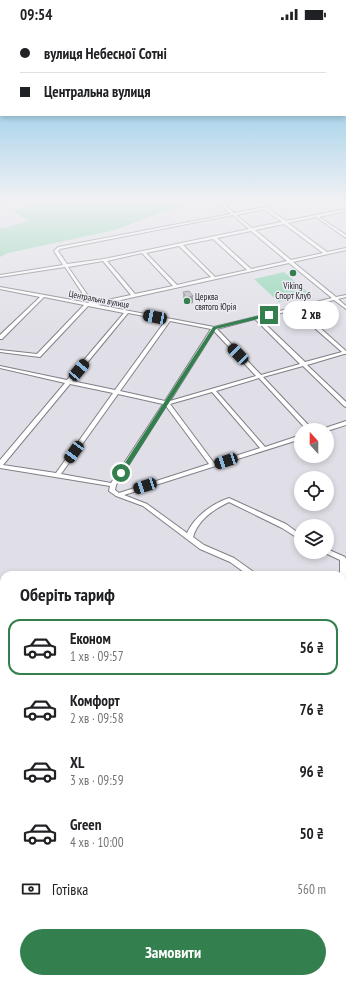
<!DOCTYPE html>
<html lang="uk">
<meta charset="utf-8">
<style>
:root{--surface:#fff;--page:#f2f2f2;--text:#202124;--muted:#757577;--line:#e0e0e0;--accent:#347f4e}
body{margin:0;font-family:"PT Sans Narrow",sans-serif;background:var(--page);color:var(--text);height:100vh;display:flex;flex-direction:column;font-size:15px;white-space:nowrap}
*{box-sizing:border-box;margin:0}
p{font-size:13px;color:var(--muted)}
.icon{flex:none;width:22px;height:22px;fill:none;stroke:currentColor;stroke-width:2;stroke-linecap:round;stroke-linejoin:round}
.map{position:relative;flex:1;overflow:hidden}
.drawer{position:absolute;left:0px;top:543px;width:346px;height:412px;display:flex;flex-direction:column;background:var(--surface);border-radius:12px 12px 0 0;box-shadow:0 2px 6px #0003}
.drawer>*{flex:none}
.guide{position:absolute;left:0px;top:0px;width:346px;height:88px;box-shadow:0 2px 6px #0003;display:grid;align-content:center;height:88px;padding:0 20px;background:var(--surface)}
.needle{width:26px;rotate:339deg}
.buttons{position:absolute;left:294px;top:395px;display:grid;gap:8px}
.buttons a{display:grid;place-items:center;width:40px;height:40px;border-radius:50%;background:var(--surface);box-shadow:0 2px 6px #0003;font-size:20px}
.end{position:absolute;width:18px;height:18px;margin:-9px;border:5px solid #347f4e;background:#fff;box-shadow:0 0 0 2px #fff}
.from{border-radius:50%}
.bubble{position:absolute;height:28px;border-radius:14px;background:var(--surface);box-shadow:0 2px 6px #0003;font-size:13px;font-weight:700;line-height:28px;text-align:center}
.car{position:absolute;width:12px;height:24px;margin:-12px -6px;border-radius:5px;box-shadow:0 0 3px 1px #0007;background:linear-gradient(#222 24%,#8ab4d8 0 40%,#222 0 76%,#8ab4d8 0 86%,#222 0)}
.guide b{display:flex;align-items:center;gap:14px;height:38px;font-size:15px}
.guide b+b{border-top:1px solid var(--line)}
.guide i{width:10px;height:10px;background:var(--text)}
ul{padding:0;list-style:none}
li{display:flex;align-items:center;gap:12px;height:56px;margin:0 8px 6px;padding:0 12px;border:2px solid transparent;border-radius:12px}
li div{flex:1}
li b{display:block;font-size:15px}
li em{font-style:normal;font-weight:700}
li.on{border-color:var(--accent)}
li>.icon{width:36px;height:36px;stroke-width:1.5}
h2{padding:0 20px;font-size:18px;line-height:48px}
.pay{display:flex;align-items:center;gap:10px;height:44px;padding:0 20px;font-size:15px}
.pay p{margin-inline-start:auto}
.cta{display:flex;gap:8px;margin-top:auto;padding:8px 20px}
.cta a{flex:1;height:46px;border-radius:24px;background:var(--accent);color:#fff;font-size:16px;font-weight:700;line-height:46px;text-align:center}
.status{display:flex;justify-content:space-between;align-items:center;height:28px;padding:0 20px;background:var(--surface);direction:ltr}
.status svg{height:11px;fill:currentColor}
.map>svg:first-child{display:block}
.green{fill:#90d5b4}
.lines{fill:none;stroke-linecap:round;stroke-linejoin:round}
.river{fill:#45bfdb;fill-rule:evenodd}
.minor-casing{stroke:#807f86;stroke-width:2}
.minor{fill:#fff;fill-rule:evenodd}
.wall{fill:#9e9da4}
.shaded-wall{fill:#818086}
.building{fill:#b8b7bf;stroke:#818086}
.route{fill:#347f4e}
.poi-dot{fill:#347f4e;stroke:#edecf4;stroke-width:1.5}
.labels{text-anchor:middle;dominant-baseline:central;stroke-width:3;stroke-linejoin:round;paint-order:stroke}
.far-poi-label{font-size:9px;fill:#232326;stroke:#edecf4}
.far-street-label{font-size:9px;fill:#232326;stroke:#edecf4}
</style>
<div class="status"><b>09:54</b><svg viewBox="0 0 49 12"><path d="M0 12V9h3v3zM5 12V6h3v6zM10 12V3h3v9zM15 12V0h3v12zM26 1h20v11H26zM47 4h2v5h-2z"/></svg></div>
<div class="map">
<svg width="346" height="955" viewBox="0 0 346 955">
<rect width="100%" height="100%" fill="#e0dfe7"/>
<g class="green">
<path d="M45,173H170L182,177L115,202L8,225L0,229V199L4,200L29,193L13,183Z"/>
<path d="M284,244L310,266L279,274L254,251Z"/>
</g>
<g class="lines">
<g class="river">
<rect x="342" y="655" width="4" height="8"/>
<path d="M4,684V697L0,699V686Z"/>
</g>
<g class="minor-casing">
<g id="minor">
<path d="M2,173H7L0,176V174Z"/>
<path d="M219,173H223L227,179L234,185L266,179L286,193L346,181V183L319,189L346,207V210L316,189L288,195L327,224L346,220V222L293,234L336,269L346,267V269L338,271L346,278V281L334,272L299,281L346,323V326H344L307,337L346,374V379L344,378L303,338L263,349L313,402H307L259,350L216,363L265,419L301,407V411L124,467L147,476L187,505C195,488 212,476 229,470L286,496L301,507V512L282,500L229,474C214,481 198,492 193,509L204,517L234,530L255,545L256,547H248L230,534L200,521L143,478L116,468L109,463L110,458L0,440V432L65,355L0,340V338L67,352L124,285L88,278L40,329L0,324V322L37,326L84,277L44,269L2,311H0V307L40,269L0,261V259L89,275L65,239L0,249V247L63,237L54,223L58,219L231,186L225,181ZM264,181L282,194L252,200L236,187ZM233,187L249,201L104,231L67,236L58,223L60,221ZM284,196L323,225L291,232L255,202ZM251,203L287,233L251,241L217,210ZM213,211L247,242L215,249L183,217ZM179,218L211,249L177,257L146,225ZM142,225L173,258L135,266L107,233ZM103,233L131,267L93,275L68,239ZM289,235L332,270L214,299L98,277ZM294,282L342,324L305,334L259,290ZM128,285L166,292L115,362L72,353ZM255,291L300,336L261,347L217,301ZM170,293L211,301L165,373L120,363ZM214,303L256,348L170,373ZM70,356L113,365L56,445L3,437ZM212,364L260,420L214,435L170,376ZM118,366L163,376L111,455L61,446ZM166,378L209,436L119,465L115,462L116,457Z"/>
<path d="M346,393V397L327,403V402H321L322,401Z"/>
<path d="M327,521L345,529L346,531V607H345L342,605V547H340V532L325,525L324,524H327Z"/>
<rect x="342" y="693" width="4" height="8"/>
<path d="M0,785L4,786V794L0,793Z"/>
<path d="M342,789L346,790V798L342,797Z"/>
<rect x="34" y="951" width="10" height="4"/>
</g>
</g>
<use href="#minor" class="minor"/>
</g>
<path class="wall" d="M183,264L193,275L186,276L183,272Z"/>
<path class="shaded-wall" d="M193,268V275L186,276V269Z"/>
<path class="building" d="M189,263L193,268L186,269L183,264Z"/>
<linearGradient id="sky" x2="0" y2="1"><stop stop-color="#67b8e3"/><stop offset="0.56" stop-color="#f1f1f4"/><stop offset="1" stop-color="#f1f1f4" stop-opacity="0"/></linearGradient>
<rect width="346" height="307" fill="url(#sky)"/>
<path class="route" d="M269,285L271,288L216,301L123,447H119V444L213,299Z"/>
<g class="poi-dot">
<circle cx="293" cy="245" r="4"/>
<circle cx="187" cy="273" r="4"/>
</g>
<g class="labels">
<g class="far-poi-label">
<text x="293" y="257">Viking<tspan x="293" dy="10">Спорт Клуб</tspan></text>
<text x="195" y="268" text-anchor="start">Церква<tspan x="195" dy="10">святого Юрія</tspan></text>
</g>
<g class="far-street-label">
<text transform="translate(99 271) rotate(11)">Центральна вулиця</text>
</g>
</g>
</svg>
<div class="buttons">
<a><svg class="needle" viewBox="-14 -14 28 28"><path d="M0-13l5 13h-10z" fill="#e53935"/><path d="M0 13l5-13h-10z" fill="#757577"/></svg></a>
<a><svg class="icon" aria-label="locate" viewBox="0 0 24 24"><circle cx="12" cy="12" r="6"/><path d="M12 2v4M12 18v4M2 12h4M18 12h4"/></svg></a>
<a><svg class="icon" aria-label="layers" viewBox="0 0 24 24"><path d="M12 4l9 5-9 5-9-5zM3 14l9 5 9-5"/></svg></a>
</div>
<i class="end from" style="left:121px;top:445px"></i>
<i class="end" style="left:269px;top:287px"></i>
<div class="bubble" style="left:283px;top:273px;width:56px">2 хв</div>
<i class="car" style="left:155px;top:289px;rotate:281deg"></i>
<i class="car" style="left:238px;top:326px;rotate:316deg"></i>
<i class="car" style="left:79px;top:342px;rotate:40deg"></i>
<i class="car" style="left:74px;top:424px;rotate:216deg"></i>
<i class="car" style="left:226px;top:433px;rotate:252deg"></i>
<i class="car" style="left:145px;top:458px;rotate:252deg"></i>
<div class="guide">
<b><i class="from"></i>вулиця Небесної Сотні</b>
<b><i></i>Центральна вулиця</b>
</div>
<section class="drawer">
<h2>Оберіть тариф</h2>
<ul>
<li class="on"><svg class="icon" aria-label="car" viewBox="0 0 24 24"><path d="M5 17H2v-5l4-1 3-4h7l3 4 3 1v5h-3M9 17h6M6 11h13"/><circle cx="7" cy="17" r="2"/><circle cx="17" cy="17" r="2"/></svg><div><b>Економ</b><p>1 хв · 09:57</p></div><em>56 ₴</em></li>
<li><svg class="icon" aria-label="car" viewBox="0 0 24 24"><path d="M5 17H2v-5l4-1 3-4h7l3 4 3 1v5h-3M9 17h6M6 11h13"/><circle cx="7" cy="17" r="2"/><circle cx="17" cy="17" r="2"/></svg><div><b>Комфорт</b><p>2 хв · 09:58</p></div><em>76 ₴</em></li>
<li><svg class="icon" aria-label="car" viewBox="0 0 24 24"><path d="M5 17H2v-5l4-1 3-4h7l3 4 3 1v5h-3M9 17h6M6 11h13"/><circle cx="7" cy="17" r="2"/><circle cx="17" cy="17" r="2"/></svg><div><b>XL</b><p>3 хв · 09:59</p></div><em>96 ₴</em></li>
<li><svg class="icon" aria-label="car" viewBox="0 0 24 24"><path d="M5 17H2v-5l4-1 3-4h7l3 4 3 1v5h-3M9 17h6M6 11h13"/><circle cx="7" cy="17" r="2"/><circle cx="17" cy="17" r="2"/></svg><div><b>Green</b><p>4 хв · 10:00</p></div><em>50 ₴</em></li>
</ul>
<div class="pay"><svg class="icon" aria-label="cash" viewBox="0 0 24 24"><path d="M3 7h18v10H3z"/><circle cx="12" cy="12" r="2"/></svg>Готівка<p>560 m</p></div>
<div class="cta"><a>Замовити</a></div>
</section>
</div>
